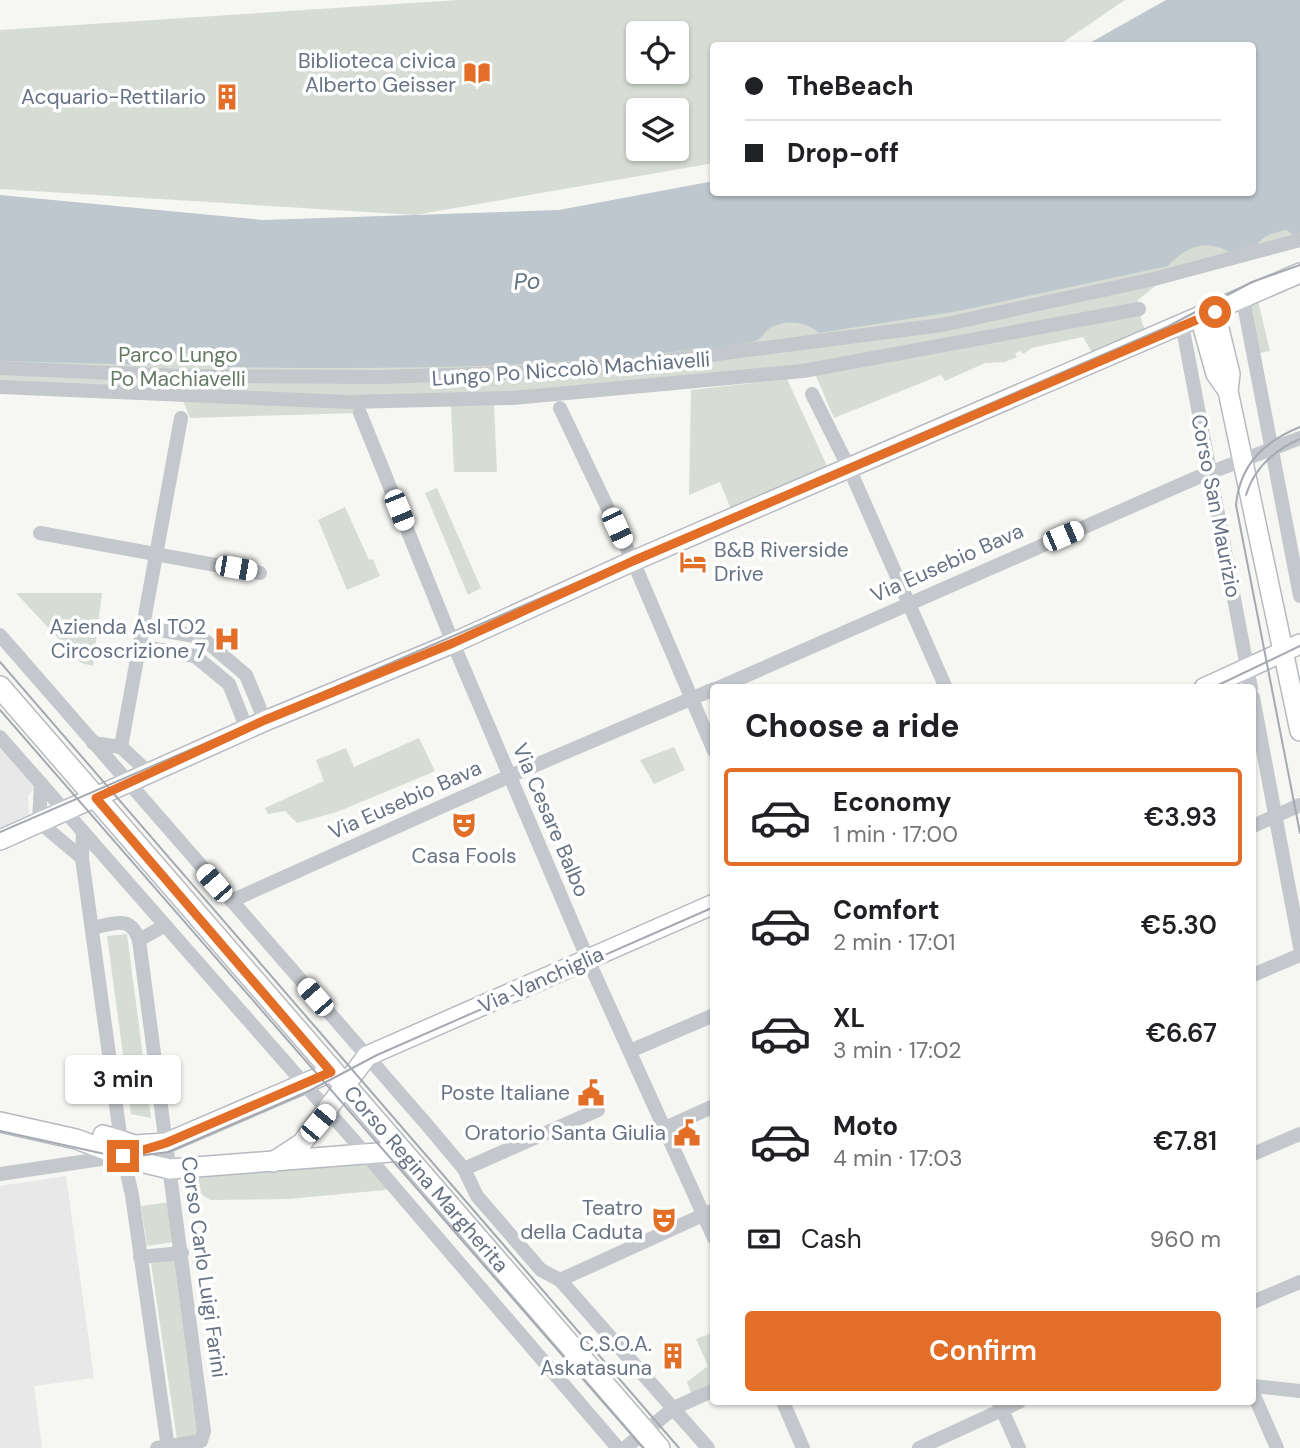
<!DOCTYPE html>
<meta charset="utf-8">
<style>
:root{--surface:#fff;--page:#f6f6f6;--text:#202124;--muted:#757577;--line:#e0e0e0;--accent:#e26e28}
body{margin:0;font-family:"DM Sans",sans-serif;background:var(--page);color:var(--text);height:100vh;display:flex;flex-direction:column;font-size:26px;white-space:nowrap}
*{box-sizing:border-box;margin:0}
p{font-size:23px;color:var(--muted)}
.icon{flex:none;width:38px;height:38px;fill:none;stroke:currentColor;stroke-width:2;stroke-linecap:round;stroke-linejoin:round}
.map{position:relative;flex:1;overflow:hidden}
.panel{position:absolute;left:710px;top:684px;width:546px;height:721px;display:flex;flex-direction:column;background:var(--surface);border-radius:7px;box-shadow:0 2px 5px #0004}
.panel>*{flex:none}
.top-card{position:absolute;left:710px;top:42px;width:546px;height:154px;border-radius:7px;box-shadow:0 2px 5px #0004;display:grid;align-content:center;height:154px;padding:0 35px;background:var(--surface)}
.controls{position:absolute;left:626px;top:21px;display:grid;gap:14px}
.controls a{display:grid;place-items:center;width:63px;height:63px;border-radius:7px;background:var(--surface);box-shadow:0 2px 5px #0004;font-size:35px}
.end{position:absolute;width:32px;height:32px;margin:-16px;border:9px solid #e26e28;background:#fff;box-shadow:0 0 0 4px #fff}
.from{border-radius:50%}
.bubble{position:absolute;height:49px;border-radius:7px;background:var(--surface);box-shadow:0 2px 5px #0004;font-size:23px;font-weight:600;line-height:49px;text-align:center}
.car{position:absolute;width:21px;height:42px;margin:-21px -10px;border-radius:9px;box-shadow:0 0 5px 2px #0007;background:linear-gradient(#fff 24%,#345 0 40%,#fff 0 76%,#345 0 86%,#fff 0)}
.top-card b{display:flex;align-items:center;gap:24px;height:66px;font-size:26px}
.top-card b+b{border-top:2px solid var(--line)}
.top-card i{width:18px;height:18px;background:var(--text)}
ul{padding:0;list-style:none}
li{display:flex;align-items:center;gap:21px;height:98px;margin:0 14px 10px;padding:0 21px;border:4px solid transparent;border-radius:7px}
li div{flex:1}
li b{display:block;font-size:26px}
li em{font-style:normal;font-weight:600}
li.active{border-color:var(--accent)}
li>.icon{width:63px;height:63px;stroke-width:1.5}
h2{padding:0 35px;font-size:32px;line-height:84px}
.pay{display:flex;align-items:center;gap:18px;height:77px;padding:0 35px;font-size:26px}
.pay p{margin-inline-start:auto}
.cta{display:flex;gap:14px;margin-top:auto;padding:14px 35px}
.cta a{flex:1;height:80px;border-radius:7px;background:var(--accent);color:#fff;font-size:28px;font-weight:600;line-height:80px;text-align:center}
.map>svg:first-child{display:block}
.built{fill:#e7e8e7}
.green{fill:#d7ddd4;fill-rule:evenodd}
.water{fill:#bdc7cd}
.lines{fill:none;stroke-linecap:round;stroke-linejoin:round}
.secondary-casing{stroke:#b6bac0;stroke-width:22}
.primary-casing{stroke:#b7babf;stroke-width:24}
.street{stroke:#c4c7cb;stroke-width:14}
.secondary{stroke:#fff;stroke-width:19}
.primary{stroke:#fff;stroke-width:21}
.tram{stroke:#a5a9b0;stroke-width:2}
.route{stroke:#e26e28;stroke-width:9}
.labels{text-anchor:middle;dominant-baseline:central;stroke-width:7;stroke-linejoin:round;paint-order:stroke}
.poi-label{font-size:21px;fill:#667284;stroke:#fff;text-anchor:end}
.park-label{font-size:21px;fill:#667b64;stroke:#fff}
.street-label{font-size:21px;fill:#667284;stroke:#fff}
.water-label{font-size:23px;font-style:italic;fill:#617380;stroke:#fff}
</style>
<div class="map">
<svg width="1300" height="1448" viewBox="0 0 1300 1448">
<rect width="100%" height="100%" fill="#f6f7f3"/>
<g class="built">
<path d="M0,743L37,784L28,796L29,816L0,828Z"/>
<path d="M66,1176L94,1378L34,1386L42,1448H0V1186Z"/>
</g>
<g class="green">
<path d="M458,0H1125L1059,45L714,46V163L415,215L0,189V30ZM639,33H677V72H639ZM639,110H677V149H639Z"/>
<path d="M1300,224V237L1154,279L1155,286L1138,300L1142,323L1149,338L1116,352L1091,351L1083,337L1032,348L1023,354L1021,351L1015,353L1017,357L1005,362L985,363L945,381L941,375L834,418L813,369L645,388L353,402L0,387V347L1183,241Z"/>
<path d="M1258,301L1270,351L1255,354L1245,306Z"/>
<path d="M787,379L828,468L732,512L720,482L689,495L691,390Z"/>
<path d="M182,398L350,403L360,413L190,418Z"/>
<path d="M494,405L497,472H454L451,406Z"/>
<path d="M437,488L481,588L468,595L425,493Z"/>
<path d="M345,507L369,560L373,559L380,576L347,590L318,520Z"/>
<path d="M16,593H102L93,666L81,663Z"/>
<path d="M419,738L435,771L426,775L337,812L297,823L285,811L268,814L265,808L324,781L316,760L346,748L354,767Z"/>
<path d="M674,747L685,770L654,784L640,760Z"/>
<path d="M127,934L151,1118L131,1114L107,936Z"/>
<path d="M364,1152L396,1189L288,1199L210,1200L197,1191L194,1173Z"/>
<path d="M169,1202L174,1242L147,1246L141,1206Z"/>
<path d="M177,1259L202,1437L177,1440L151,1263Z"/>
<path d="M714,1332V1382L691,1393L687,1382L708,1366L696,1339Z"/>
</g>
<path class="water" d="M1166,0H1300V232L1294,235L1286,230C1274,233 1263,235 1257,245L1229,252C1206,238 1185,247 1168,266L958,311L819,333C807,321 786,319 770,328C764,332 761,340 755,341C737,346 716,347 697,349C537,370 375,369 214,367L208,358L183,353L158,356L151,365L0,361V195L263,220L559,210L714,181V192H1253V46L1086,45Z"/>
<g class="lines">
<g class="secondary-casing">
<g id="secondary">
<path d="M1215,312L1230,374L1228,391L1300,731"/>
<path d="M1200,317L1216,374L1228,391"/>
<path d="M1204,688L1300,644"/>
<path d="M0,840L265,721L453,643L633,561L1300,273"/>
<path d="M0,1122L76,1139L136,1161L170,1169L403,1151"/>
<path d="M103,1135L135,1145L166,1143L331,1072"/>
<path d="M273,1162L302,1143L367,1056L714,904"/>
</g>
</g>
<g class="primary-casing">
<g id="primary">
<path id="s1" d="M0,687L659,1448"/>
</g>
</g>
<g class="street">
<path d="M1243,300L1300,596"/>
<path d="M1182,324L1251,688"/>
<path d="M0,368L182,376L381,377L534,372L655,362L942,325L1154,279L1300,240"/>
<path d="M0,387L349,402L513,398L803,371L1139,309"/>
<path d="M812,394L849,468L946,688"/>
<path d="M560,408L633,561L714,751"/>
<path d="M360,413L453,643L589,962L714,1238"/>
<path d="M40,533L260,573"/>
<path d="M142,627L201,637L246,675L265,721"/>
<path d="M0,635L428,1126L464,1169L477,1196L541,1270L560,1280L708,1448"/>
<path d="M138,646L195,656L229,684L247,729"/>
<path d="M718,688L1196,478L1300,438"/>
<path d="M1253,697L1300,947"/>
<path d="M0,737L364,1152L618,1448"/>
<path d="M93,743L121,747L149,773"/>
<path d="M121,747L181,418"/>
<path d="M41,783L39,822L82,858"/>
<path d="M1253,826L1300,805"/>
<path d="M83,831L82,858L123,1156L132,1195L168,1448"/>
<path d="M231,901L510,776L714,689"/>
<path d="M92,928C114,924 130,914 139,940L204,1431L201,1441L157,1448"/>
<path d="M139,940L164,926"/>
<path d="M1253,975L1300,955"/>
<path d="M630,1051L714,1015"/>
<path d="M663,1129L714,1106"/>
<path d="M1253,1154L1300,1134"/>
<path d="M464,1169L598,1110"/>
<path d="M0,1174L121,1156"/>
<path d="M140,1257L182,1253"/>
<path d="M560,1280L714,1210"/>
<path d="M1253,1302L1300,1282"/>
<path d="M1253,1386L1300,1391"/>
<path d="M1253,1393L1277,1448"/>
<path d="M783,1402L803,1448"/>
<path d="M999,1403L1019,1448"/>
<path d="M625,1448L674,1408L714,1390"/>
<path d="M919,1448L1019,1402"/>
</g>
<use href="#secondary" class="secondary"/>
<use href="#primary" class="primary"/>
<g class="tram">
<path d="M1300,427C1264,442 1240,464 1236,505L1300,833"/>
<path d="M1246,495C1254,468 1275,450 1300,439"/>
<path d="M0,662L679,1448"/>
<path d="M1212,688L1300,646"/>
<path d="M0,710L643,1448"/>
<path d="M0,832L1167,327L1252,282L1300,265"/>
<path d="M0,1131L123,1158L168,1152L309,1091L377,1055L714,907"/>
</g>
</g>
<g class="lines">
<path class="route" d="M123,1156L166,1143L331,1072L96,798L265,720L453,643L633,561L1215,312"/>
</g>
<defs>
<g id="library-bare" transform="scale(2.1)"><path d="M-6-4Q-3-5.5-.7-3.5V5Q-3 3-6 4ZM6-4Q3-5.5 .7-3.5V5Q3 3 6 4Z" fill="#e26e28" stroke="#fff" stroke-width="2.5" paint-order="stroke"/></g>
<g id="building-bare" transform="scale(2.1)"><path d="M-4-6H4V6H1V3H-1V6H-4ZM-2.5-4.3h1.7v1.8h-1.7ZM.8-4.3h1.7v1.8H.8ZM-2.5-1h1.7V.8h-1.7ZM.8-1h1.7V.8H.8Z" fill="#e26e28" stroke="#fff" stroke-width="2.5" paint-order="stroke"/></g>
<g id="hotel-bare" transform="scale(2.1)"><path d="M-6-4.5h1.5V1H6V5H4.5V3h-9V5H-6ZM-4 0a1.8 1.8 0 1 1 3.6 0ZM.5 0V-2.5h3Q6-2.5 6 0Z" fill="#e26e28" stroke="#fff" stroke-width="2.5" paint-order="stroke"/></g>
<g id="hospital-bare" transform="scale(2.1)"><path d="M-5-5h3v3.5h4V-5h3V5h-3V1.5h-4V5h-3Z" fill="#e26e28" stroke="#fff" stroke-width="2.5" paint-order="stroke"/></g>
<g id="theatre-bare" transform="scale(2.1)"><path d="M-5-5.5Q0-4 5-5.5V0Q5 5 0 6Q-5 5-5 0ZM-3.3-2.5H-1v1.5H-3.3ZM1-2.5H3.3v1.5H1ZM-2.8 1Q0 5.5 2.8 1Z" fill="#e26e28" stroke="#fff" stroke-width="2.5" paint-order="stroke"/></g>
<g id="civic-bare" transform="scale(2.1)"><path d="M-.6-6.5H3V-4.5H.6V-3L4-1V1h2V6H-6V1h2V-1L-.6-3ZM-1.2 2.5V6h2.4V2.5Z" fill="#e26e28" stroke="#fff" stroke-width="2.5" paint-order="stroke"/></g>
</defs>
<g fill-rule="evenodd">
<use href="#library-bare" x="477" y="73"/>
<use href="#building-bare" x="227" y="97"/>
<use href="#hotel-bare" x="693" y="562"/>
<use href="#hospital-bare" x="227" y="639"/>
<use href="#theatre-bare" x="464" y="825"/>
<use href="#civic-bare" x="591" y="1093"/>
<use href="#civic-bare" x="687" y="1133"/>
<use href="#theatre-bare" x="664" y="1220"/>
<use href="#building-bare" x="673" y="1356"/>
</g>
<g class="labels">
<g class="poi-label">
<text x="456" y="61">Biblioteca civica<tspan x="456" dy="24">Alberto Geisser</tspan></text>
<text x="206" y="97">Acquario-Rettilario</text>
<text x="714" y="550" text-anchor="start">B&amp;B Riverside<tspan x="714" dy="24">Drive</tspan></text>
<text x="206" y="627">Azienda Asl TO2<tspan x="206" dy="24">Circoscrizione 7</tspan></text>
<text x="464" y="856" text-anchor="middle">Casa Fools</text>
<text x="570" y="1093">Poste Italiane</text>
<text x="666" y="1133">Oratorio Santa Giulia</text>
<text x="643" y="1208">Teatro<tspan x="643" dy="24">della Caduta</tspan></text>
<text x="652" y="1344">C.S.O.A.<tspan x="652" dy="24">Askatasuna</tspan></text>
</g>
<g class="park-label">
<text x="178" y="355">Parco Lungo<tspan x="178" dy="24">Po Machiavelli</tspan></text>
</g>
<g class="street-label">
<text transform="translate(571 369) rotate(-4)">Lungo Po Niccolò Machiavelli</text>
<text transform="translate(1216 506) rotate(79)">Corso San Maurizio</text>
<text transform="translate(947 563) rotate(-24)">Via Eusebio Bava</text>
<text transform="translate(405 800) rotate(-24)">Via Eusebio Bava</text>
<text transform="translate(551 820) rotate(67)">Via Cesare Balbo</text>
<text transform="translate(541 980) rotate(-24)">Via Vanchiglia</text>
<text stroke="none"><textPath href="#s1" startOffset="651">Corso Regina Margherita</textPath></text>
<text transform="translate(204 1267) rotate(82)">Corso Carlo Luigi Farini</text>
</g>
<g class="water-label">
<text transform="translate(527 281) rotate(-3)">Po</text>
</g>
</g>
</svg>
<div class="controls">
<a><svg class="icon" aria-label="locate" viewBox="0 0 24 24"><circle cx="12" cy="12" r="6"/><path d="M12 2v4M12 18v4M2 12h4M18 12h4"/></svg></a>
<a><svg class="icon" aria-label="layers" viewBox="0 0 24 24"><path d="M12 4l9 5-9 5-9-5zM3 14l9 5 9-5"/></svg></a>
</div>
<i class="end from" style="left:1215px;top:312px"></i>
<i class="end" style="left:123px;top:1156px"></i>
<div class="bubble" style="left:65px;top:1055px;width:116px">3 min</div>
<i class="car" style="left:399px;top:510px;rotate:158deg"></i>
<i class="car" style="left:617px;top:528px;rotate:155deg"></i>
<i class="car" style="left:1063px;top:536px;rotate:67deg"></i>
<i class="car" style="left:236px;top:568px;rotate:100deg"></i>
<i class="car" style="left:214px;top:883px;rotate:319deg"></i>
<i class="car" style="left:315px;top:997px;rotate:319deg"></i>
<i class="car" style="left:318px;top:1123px;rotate:40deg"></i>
<div class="top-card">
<b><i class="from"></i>TheBeach</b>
<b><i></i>Drop-off</b>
</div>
<section class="panel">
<h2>Choose a ride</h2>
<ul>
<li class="active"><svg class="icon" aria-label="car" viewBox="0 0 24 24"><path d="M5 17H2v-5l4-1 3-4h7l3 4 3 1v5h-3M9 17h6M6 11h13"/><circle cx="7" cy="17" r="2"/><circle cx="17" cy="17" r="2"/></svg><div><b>Economy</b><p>1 min · 17:00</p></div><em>€3.93</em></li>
<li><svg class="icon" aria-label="car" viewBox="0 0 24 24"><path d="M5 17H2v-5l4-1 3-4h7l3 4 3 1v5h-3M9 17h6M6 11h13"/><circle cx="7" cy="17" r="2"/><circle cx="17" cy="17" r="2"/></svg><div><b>Comfort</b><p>2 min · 17:01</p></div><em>€5.30</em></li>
<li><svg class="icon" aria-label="car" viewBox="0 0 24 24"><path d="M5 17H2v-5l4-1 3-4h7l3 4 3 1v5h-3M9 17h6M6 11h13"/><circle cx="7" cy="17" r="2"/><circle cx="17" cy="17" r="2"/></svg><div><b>XL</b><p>3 min · 17:02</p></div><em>€6.67</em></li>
<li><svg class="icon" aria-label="car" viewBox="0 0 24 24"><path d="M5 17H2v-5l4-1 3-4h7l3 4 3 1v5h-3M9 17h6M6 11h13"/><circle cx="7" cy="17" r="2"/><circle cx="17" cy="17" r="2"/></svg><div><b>Moto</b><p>4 min · 17:03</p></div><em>€7.81</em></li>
</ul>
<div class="pay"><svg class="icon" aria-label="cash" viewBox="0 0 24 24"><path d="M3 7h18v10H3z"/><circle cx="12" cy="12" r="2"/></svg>Cash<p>960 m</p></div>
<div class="cta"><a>Confirm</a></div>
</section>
</div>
